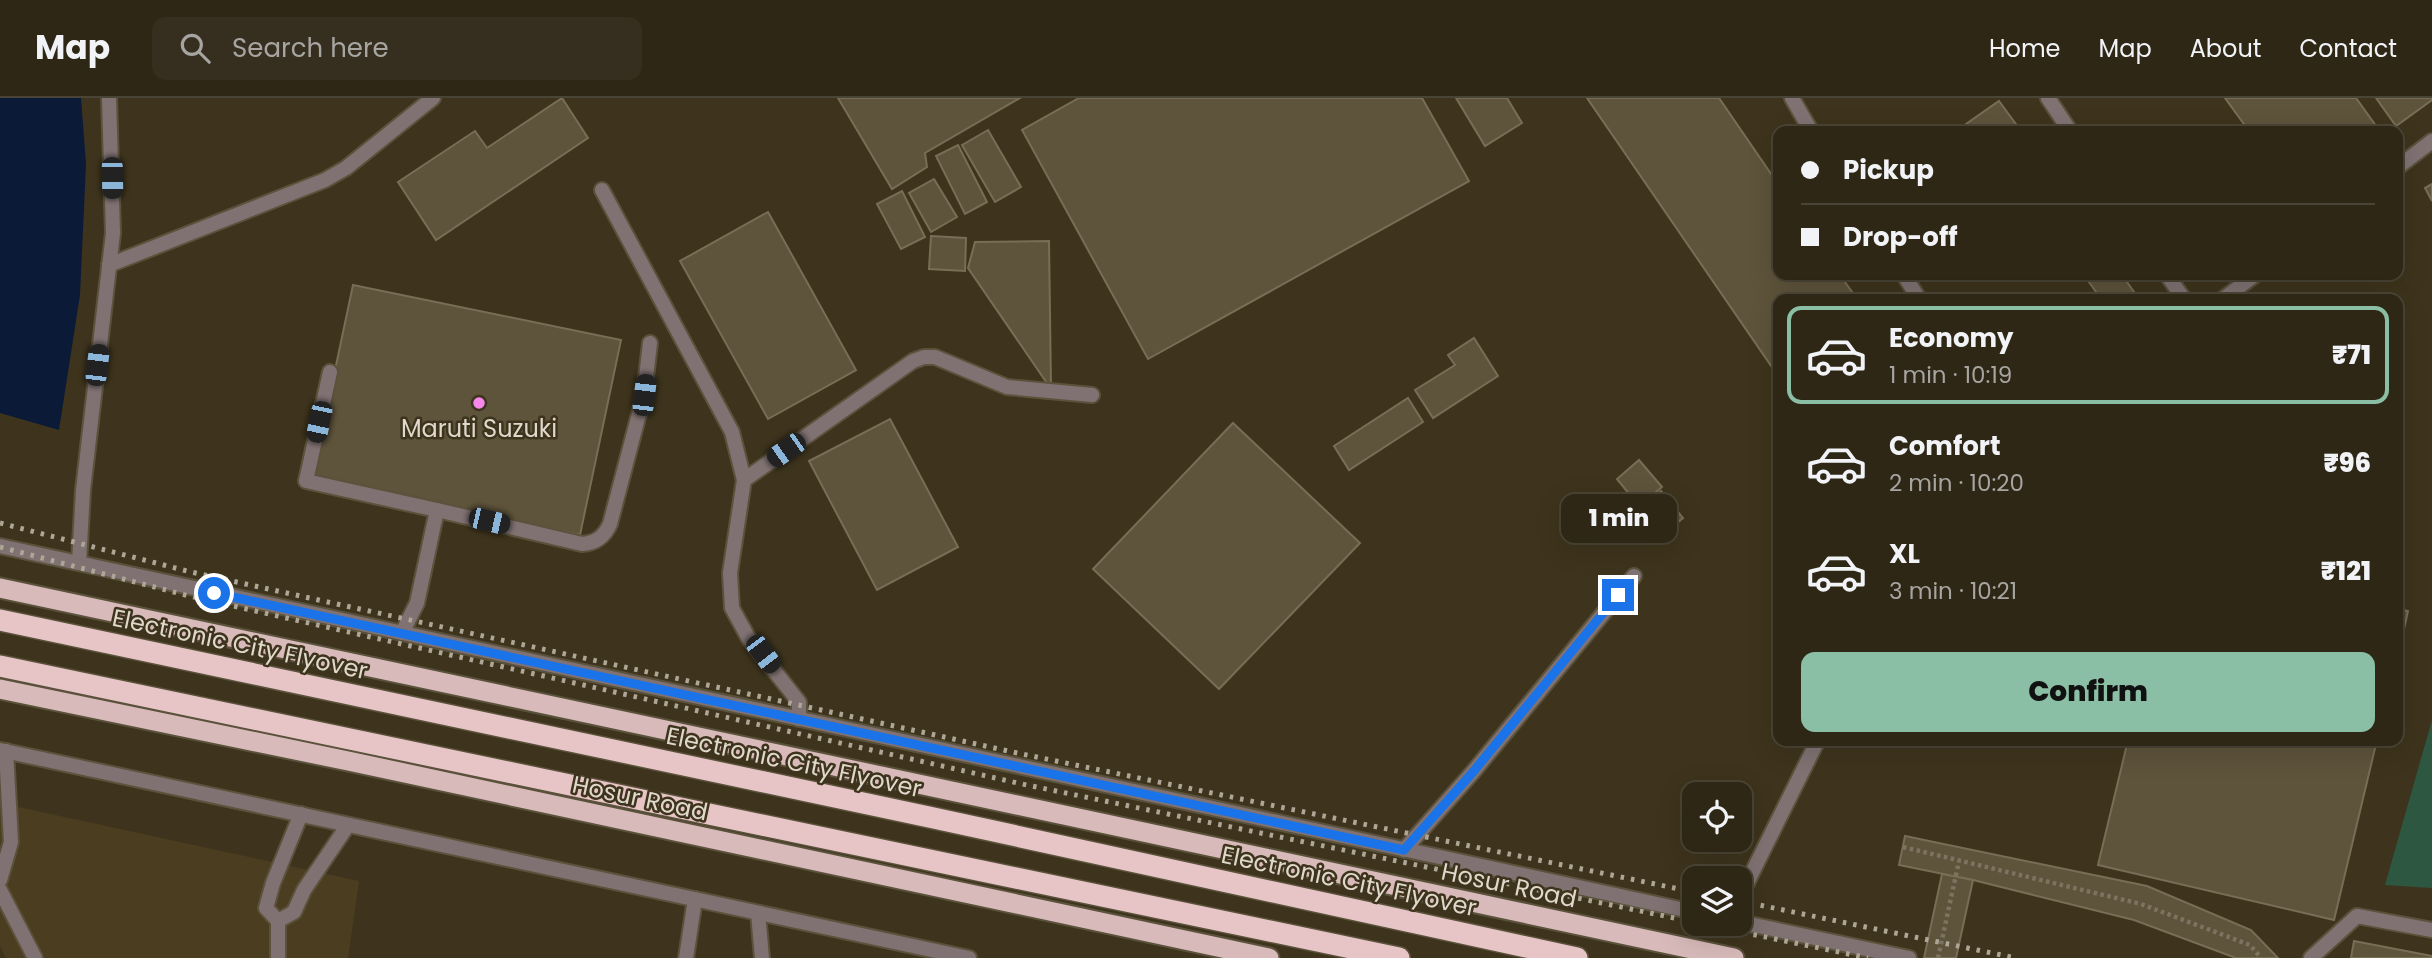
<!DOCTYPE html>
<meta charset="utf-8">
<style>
:root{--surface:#2e2716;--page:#362f1f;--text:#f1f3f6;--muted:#a7a5a1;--line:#494435;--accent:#8abfa5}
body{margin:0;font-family:Poppins,sans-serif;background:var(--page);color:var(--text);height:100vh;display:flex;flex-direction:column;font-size:26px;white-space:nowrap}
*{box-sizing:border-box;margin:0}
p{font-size:23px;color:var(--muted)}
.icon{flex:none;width:38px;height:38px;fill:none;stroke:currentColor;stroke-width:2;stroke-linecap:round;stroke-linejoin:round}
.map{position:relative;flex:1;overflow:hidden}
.sheet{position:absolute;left:1773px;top:196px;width:630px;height:452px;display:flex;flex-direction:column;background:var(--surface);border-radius:14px;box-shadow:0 7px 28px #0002,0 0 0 2px var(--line)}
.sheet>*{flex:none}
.top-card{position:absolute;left:1773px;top:28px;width:630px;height:154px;border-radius:14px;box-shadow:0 7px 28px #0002,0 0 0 2px var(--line);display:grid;align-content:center;height:154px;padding:0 28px;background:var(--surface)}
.controls{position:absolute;left:1682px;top:684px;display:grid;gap:14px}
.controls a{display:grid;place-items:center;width:70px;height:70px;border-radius:14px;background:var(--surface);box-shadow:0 7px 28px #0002,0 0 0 2px var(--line);font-size:35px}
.end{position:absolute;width:32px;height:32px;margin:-16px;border:9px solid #1a73e8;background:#fff;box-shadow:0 0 0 4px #fff}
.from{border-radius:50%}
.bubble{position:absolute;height:49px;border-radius:14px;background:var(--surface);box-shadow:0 7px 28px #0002,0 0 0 2px var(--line);font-size:23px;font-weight:800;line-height:49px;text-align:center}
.car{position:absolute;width:21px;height:42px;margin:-21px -10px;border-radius:9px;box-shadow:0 0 5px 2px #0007;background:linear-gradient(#222 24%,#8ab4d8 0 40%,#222 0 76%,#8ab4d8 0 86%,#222 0)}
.top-card b{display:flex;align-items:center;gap:24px;height:66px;font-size:26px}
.top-card b+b{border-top:2px solid var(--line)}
.top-card i{width:18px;height:18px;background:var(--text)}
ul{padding:12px 0 0;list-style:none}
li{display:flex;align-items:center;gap:21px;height:98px;margin:0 14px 10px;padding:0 14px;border:4px solid transparent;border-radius:14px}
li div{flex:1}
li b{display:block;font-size:26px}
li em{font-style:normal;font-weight:800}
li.current{border-color:var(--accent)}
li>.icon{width:63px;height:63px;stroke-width:1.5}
.action{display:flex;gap:14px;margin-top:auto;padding:14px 28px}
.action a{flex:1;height:80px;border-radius:14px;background:var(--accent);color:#111;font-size:28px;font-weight:800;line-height:80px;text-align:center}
header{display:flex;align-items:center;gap:42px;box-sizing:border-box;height:98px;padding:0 35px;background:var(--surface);border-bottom:2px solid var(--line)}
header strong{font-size:33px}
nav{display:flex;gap:38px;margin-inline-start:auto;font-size:24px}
.search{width:490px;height:63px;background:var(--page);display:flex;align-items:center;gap:18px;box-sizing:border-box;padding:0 24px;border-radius:14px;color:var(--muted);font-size:26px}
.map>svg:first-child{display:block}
.built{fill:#4b3d20}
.green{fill:#2d5741}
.water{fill:#0b1a37}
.building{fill:#5e533b;stroke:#796d55;stroke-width:2}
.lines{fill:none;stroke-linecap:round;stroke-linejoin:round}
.service-casing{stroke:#5b523c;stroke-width:18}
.minor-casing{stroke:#5b523c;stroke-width:18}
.tertiary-casing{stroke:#5b523c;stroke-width:18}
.trunk-casing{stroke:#5b523c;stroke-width:23}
.motorway-casing{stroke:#5b523c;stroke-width:24}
.path{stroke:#7c7460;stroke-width:4.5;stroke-dasharray:3.5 3.5;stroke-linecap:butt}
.service{stroke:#807272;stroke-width:14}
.minor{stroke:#807272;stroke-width:14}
.tertiary{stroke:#807272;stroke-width:14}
.trunk{stroke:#d8baba;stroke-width:19}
.motorway{stroke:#e7c5c6;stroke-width:21}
.rail{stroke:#aea696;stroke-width:5;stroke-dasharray:3.5 7;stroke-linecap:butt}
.route{stroke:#1a73e8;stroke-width:9}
.poi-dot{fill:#f788eb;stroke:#3e341d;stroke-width:2.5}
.labels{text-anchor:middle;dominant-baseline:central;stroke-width:5;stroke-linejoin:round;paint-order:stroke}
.poi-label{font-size:24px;fill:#dfd8cb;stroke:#3e341d}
.street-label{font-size:24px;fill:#dfd8cb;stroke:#3e341d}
</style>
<header>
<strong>Map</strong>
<div class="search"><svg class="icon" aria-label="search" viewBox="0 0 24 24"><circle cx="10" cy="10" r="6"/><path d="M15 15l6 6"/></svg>Search here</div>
<nav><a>Home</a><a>Map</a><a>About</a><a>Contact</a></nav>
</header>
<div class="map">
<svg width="2432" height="860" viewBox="0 0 2432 860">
<rect width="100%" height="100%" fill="#3e341d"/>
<path class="built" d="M0,705L359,783L348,860H6L0,848Z"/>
<path class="green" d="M2432,622V790L2385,787Z"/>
<path class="water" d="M0,0H81L86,66L80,197L59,332L0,315Z"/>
<g class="building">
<path d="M562,0L588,40L436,142L398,84L475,33L487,50Z"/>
<path d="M838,0H1020L925,55L927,69L892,91Z"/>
<path d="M1079,0H1422L1469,83L1148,261L1022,32Z"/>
<path d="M1456,0H1507L1522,25L1485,48Z"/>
<path d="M1587,0H1719L1778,86V177H1840L1857,201H1778V278Z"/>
<path d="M2225,0H2356L2379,32L2249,33Z"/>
<path d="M2376,0H2432V2L2396,28Z"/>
<path d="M1999,3L2021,33H1961L1959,31Z"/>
<path d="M988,32L1021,89L995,104L962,47Z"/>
<path d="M958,47L987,104L965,116L936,58Z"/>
<path d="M934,81L957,119L931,134L909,95Z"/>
<path d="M2432,86V103L2425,90Z"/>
<path d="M902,93L925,139L901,151L877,106Z"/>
<path d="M768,114L856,272L768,321L680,163Z"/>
<path d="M931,138L966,140L965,173L929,171Z"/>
<path d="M1049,143L1051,291L968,170L975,144Z"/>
<path d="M2084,177H2122L2139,201H2101Z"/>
<path d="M353,187L621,242L580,437L312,381Z"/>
<path d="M1474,240L1498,278L1433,320L1415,292L1455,267L1448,257Z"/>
<path d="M1408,300L1423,324L1349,372L1334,348Z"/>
<path d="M890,321L958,449L877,492L809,363Z"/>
<path d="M1233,325L1360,445L1219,591L1093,471Z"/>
<path d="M1639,362L1662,389L1639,408L1617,381Z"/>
<path d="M1661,393L1683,420L1660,439L1638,412Z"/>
<path d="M2398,511L2408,513L2398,558Z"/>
<path d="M2128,642H2377L2334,822L2098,767Z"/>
<path d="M1905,738L2147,788L2251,832L2278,860H2236L2134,822L1973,782L1899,767Z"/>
<path d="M1942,776L1973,782L1956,860H1924Z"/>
<path d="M2354,843L2432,858V860H2351Z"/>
</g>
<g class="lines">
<g class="service-casing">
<g id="service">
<path d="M1792,0L1811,33"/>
<path d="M2048,0L2070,33"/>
<path d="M602,92L732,334L744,382L730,475L732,510L749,541L799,604V621"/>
<path d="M109,167L325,82L346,70L433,0"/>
<path d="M1904,177L1919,201"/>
<path d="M2167,177L2184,201"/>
<path d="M330,274L306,383L437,412L417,505L402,535"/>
<path d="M744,382L913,263L924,259H935L1007,289L1092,297"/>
<path d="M437,412L582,446C596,445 604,439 610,426L644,297L650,245"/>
<path d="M1404,752L1473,674L1634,478"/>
<path d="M0,782L11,744L6,653"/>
<path d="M0,792L35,860"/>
<path d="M758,815L762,860"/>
<path d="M278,823L294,814L304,792L348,727"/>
<path d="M278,860V823L266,810L273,785L301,716"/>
<path d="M686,860L695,801"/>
</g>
</g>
<g class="minor-casing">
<g id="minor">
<path d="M2398,69L2432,43"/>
<path d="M2223,201L2255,177"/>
<path d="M79,465L83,392L113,135L109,0"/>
<path d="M1740,799L1818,642"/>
<path d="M2311,860L2357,818L2432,832"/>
</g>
</g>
<g class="tertiary-casing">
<g id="tertiary">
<path d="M0,448L1694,814"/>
<path d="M0,652L969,860"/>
<path d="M1740,824L1909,860"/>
</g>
</g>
<g class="trunk-casing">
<g id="trunk">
<path d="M0,490L1734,860"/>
<path d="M0,591L353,664L1269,860"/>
</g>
</g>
<g class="motorway-casing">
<g id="motorway">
<path d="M0,522L929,719L1577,860"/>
<path d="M0,568L1399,860"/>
</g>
</g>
<g class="path">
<path d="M1903,749L2141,806L2250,847L2261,860"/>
<path d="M1938,860L1959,763"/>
</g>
<use href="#service" class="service"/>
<use href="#minor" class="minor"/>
<use href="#tertiary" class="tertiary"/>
<use href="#trunk" class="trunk"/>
<use href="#motorway" class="motorway"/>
<g class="rail">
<path d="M0,425L191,474L1022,656L1694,794"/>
<path d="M0,449L189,498L1022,686L1694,824"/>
<path d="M1740,803L2016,860"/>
<path d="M1702,826L1868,860"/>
</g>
</g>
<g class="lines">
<path class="route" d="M214,495L1404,752L1473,674L1618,497"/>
</g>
<circle class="poi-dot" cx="479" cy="305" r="7"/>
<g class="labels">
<g class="poi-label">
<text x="479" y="330">Maruti Suzuki</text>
</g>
<g class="street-label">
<text transform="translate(240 546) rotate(12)">Electronic City Flyover</text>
<text transform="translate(794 664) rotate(12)">Electronic City Flyover</text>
<text transform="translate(640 700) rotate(12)">Hosur Road</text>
<text transform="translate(1349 783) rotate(12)">Electronic City Flyover</text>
<text transform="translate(1509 787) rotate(12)">Hosur Road</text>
</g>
</g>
</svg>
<div class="controls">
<a><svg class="icon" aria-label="locate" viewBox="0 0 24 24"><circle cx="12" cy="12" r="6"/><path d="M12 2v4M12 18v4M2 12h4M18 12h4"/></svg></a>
<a><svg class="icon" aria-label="layers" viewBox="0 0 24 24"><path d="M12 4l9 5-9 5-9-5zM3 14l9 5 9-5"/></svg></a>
</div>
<i class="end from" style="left:214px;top:495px"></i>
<i class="end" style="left:1618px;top:497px"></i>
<div class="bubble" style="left:1561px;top:396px;width:116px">1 min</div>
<i class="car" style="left:112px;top:80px;rotate:179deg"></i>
<i class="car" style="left:97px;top:267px;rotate:7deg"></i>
<i class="car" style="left:644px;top:297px;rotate:7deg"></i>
<i class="car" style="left:319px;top:324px;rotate:192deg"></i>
<i class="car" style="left:786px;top:352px;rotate:235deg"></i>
<i class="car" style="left:489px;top:423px;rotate:103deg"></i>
<i class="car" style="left:763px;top:556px;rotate:143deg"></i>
<div class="top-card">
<b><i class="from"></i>Pickup</b>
<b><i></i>Drop-off</b>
</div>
<section class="sheet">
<ul>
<li class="current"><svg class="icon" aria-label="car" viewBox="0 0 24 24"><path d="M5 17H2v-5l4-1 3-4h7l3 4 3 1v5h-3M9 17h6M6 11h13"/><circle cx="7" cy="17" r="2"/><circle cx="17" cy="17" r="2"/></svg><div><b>Economy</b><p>1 min · 10:19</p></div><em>₹71</em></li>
<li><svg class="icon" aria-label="car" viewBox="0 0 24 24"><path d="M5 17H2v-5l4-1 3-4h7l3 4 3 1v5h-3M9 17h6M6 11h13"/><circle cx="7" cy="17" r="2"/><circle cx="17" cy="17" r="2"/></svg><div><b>Comfort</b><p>2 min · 10:20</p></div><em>₹96</em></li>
<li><svg class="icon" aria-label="car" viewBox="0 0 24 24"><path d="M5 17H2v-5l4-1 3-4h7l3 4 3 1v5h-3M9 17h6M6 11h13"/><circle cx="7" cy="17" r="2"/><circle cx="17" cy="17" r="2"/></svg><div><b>XL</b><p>3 min · 10:21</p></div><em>₹121</em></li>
</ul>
<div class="action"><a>Confirm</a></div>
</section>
</div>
